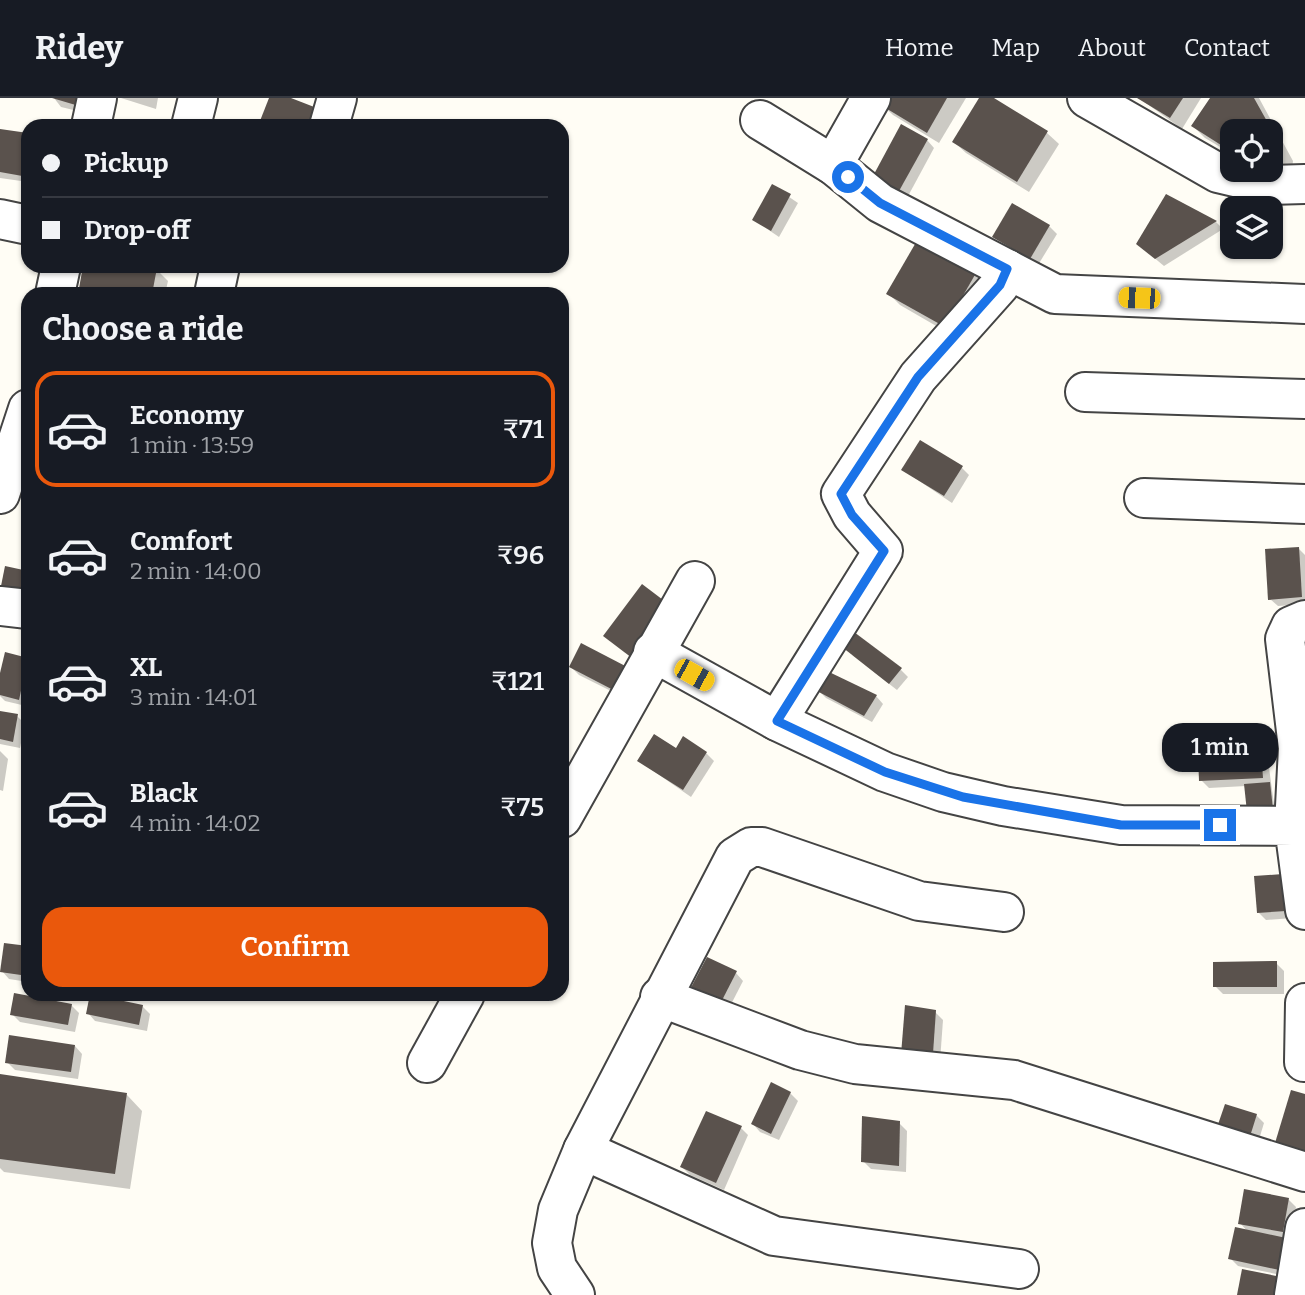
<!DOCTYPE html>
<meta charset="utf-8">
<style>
:root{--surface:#171b24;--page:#242831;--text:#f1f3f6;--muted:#9ea1a6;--line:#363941;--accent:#ea580c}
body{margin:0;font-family:Bitter,serif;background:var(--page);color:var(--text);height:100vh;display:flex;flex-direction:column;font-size:26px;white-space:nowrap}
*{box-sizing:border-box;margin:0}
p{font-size:23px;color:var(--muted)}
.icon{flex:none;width:38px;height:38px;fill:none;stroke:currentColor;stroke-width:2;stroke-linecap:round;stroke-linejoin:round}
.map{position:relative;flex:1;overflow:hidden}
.drawer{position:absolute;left:21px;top:189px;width:548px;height:714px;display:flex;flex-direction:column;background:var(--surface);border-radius:21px;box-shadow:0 2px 5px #0004}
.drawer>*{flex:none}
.hud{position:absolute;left:21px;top:21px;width:548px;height:154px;border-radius:21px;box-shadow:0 2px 5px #0004;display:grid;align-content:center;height:154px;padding:0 21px;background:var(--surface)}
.controls{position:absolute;left:1220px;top:21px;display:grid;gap:14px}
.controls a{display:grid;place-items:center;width:63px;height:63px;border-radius:14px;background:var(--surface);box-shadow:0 2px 5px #0004;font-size:35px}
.end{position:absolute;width:32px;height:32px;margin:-16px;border:9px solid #1a73e8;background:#fff;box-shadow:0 0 0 4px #fff}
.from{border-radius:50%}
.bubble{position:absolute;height:49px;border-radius:21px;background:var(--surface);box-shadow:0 2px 5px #0004;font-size:23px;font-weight:600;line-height:49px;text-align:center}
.car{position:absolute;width:21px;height:42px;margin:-21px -10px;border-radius:9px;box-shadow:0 0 5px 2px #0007;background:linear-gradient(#f5c518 24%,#345 0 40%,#f5c518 0 76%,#345 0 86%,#f5c518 0)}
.hud b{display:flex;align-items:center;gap:24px;height:66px;font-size:26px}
.hud b+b{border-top:2px solid var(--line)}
.hud i{width:18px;height:18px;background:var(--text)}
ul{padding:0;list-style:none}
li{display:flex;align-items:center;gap:21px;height:116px;margin:0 14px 10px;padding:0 7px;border:4px solid transparent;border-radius:21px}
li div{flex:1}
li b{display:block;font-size:26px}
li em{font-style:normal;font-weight:600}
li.current{border-color:var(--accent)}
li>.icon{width:63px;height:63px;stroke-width:1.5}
h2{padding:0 21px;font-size:32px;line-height:84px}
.primary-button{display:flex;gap:14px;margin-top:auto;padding:14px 21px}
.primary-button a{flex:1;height:80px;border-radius:21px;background:var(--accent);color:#fff;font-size:28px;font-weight:600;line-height:80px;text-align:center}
header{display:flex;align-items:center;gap:42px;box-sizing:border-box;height:98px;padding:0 35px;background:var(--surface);border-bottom:2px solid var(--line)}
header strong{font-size:33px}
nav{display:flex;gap:38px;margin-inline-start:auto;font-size:24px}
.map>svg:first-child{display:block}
.shadow{fill:#0003}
.building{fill:#5a524d}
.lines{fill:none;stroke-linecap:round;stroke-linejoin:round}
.minor-casing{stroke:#444;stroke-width:42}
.minor{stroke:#fff;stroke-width:38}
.route{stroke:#1a73e8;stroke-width:9}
</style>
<header>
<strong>Ridey</strong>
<nav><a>Home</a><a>Map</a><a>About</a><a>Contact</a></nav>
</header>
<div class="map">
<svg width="1305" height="1197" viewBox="0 0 1305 1197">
<rect width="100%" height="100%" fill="#fffdf5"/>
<g class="shadow">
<path d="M54,0H89L86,15L61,9Z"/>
<path d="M121,0H158L156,11Z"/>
<path d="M884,0H966L939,45L893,17L881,6Z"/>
<path d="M981,0H991L1047,35L1059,46L1029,94L966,55L954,44Z"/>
<path d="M1139,0H1201L1182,31Z"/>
<path d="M1212,0H1259L1293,63L1291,77L1270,72V33H1232V56L1205,40L1193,28Z"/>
<path d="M0,32L28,37V84L0,80Z"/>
<path d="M927,42L934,50L907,100L882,86Z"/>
<path d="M773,88L798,105L779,139L754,122Z"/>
<path d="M1167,98L1216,124L1223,131L1164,168L1146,153Z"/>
<path d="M1049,128L1057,136L1038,167L994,138Z"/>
<path d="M85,168L156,171L168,183L165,196H80Z"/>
<path d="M975,176L987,188L957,240L900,207L888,195Z"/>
<path d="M962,370L969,377L952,405L903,372Z"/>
<path d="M1298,450L1305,457V506L1278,508L1270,501Z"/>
<path d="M582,548L629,602L579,577L571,569Z"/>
<path d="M6,557L28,562L26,608L5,603L0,598Z"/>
<path d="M852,557L900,571L908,579L897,592Z"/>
<path d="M819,593L876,598L883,606L872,624L826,600Z"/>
<path d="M0,614L17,618L25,626L20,650L0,646Z"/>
<path d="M676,652L706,655L714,663L691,699L639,663Z"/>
<path d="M0,653L8,661L3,693L0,692Z"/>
<path d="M1260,654L1268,662L1275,714L1246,688L1209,690L1201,682Z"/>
<path d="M1256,780L1293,820L1266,822L1258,814Z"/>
<path d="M28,850V884L9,881L2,873Z"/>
<path d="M1276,865L1284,873V896H1223L1215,888Z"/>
<path d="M736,875L743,883L724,920L696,906Z"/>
<path d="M71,907L79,915L75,934L20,924L12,916Z"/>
<path d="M142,908L150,916L147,933L95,923L88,915Z"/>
<path d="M935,914L943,922L939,977L909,976Z"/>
<path d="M75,948L82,956L78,981L15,972L7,964Z"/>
<path d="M0,981L127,997L142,1013L130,1091L4,1074L0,1070Z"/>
<path d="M790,995L798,1003L779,1042L760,1034L753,1026Z"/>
<path d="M1256,1017L1264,1025L1254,1058L1223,1048Z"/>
<path d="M899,1025L907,1033L906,1074L871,1071L863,1063Z"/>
<path d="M741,1030L748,1037L724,1092L690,1077L682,1069Z"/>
<path d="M1288,1101L1296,1109L1290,1142L1292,1180L1239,1197L1281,1181V1177L1238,1168L1230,1160L1248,1134L1240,1125Z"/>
</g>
<g class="building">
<path d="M52,0H80L79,8Z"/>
<path d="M269,0H291L327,14L322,28H258Z"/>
<path d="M882,0H947L927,35L879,6Z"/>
<path d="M979,0H994L1048,33L1017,84L952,44Z"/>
<path d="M1137,0H1183L1170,20Z"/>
<path d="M1210,0H1254L1282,50L1280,66H1270V33H1232V54L1191,28Z"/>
<path d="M901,26L928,41L899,93L873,78Z"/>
<path d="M0,31L28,35V79L0,74Z"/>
<path d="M772,86L791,96L771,133L752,122Z"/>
<path d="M1166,96L1217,123L1155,161L1136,146Z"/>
<path d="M1012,105L1050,127L1030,161L992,139Z"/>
<path d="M918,141L976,175L945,229L886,196Z"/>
<path d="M83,168L157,170L152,196H78Z"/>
<path d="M920,342L963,368L944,398L901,372Z"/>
<path d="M1299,449L1302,499L1268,502L1265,451Z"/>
<path d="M5,468L28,473V495L0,493Z"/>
<path d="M642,486L671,508L632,560L603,538Z"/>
<path d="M854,534L902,570L889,586L842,549Z"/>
<path d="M581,545L633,572L621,596L569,569Z"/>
<path d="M5,554L28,560L19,602L0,597V575Z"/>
<path d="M827,573L877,597L864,618L817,593Z"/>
<path d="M0,613L18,616L13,644L0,641Z"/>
<path d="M654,636L676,650L683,638L707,654L683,692L637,663Z"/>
<path d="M1261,652L1263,680L1199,683L1198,656Z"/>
<path d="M1270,684L1273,711L1247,714L1244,686Z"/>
<path d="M1283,776L1286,813L1257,815L1254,778Z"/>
<path d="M4,845L28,848V878L0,874Z"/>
<path d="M707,859L737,873L716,914L686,899Z"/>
<path d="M1277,863V889H1213V864Z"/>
<path d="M14,895L72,906L68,927L10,917Z"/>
<path d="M90,896L143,907L139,927L86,916Z"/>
<path d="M905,907L936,912L932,970L900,969Z"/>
<path d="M9,937L75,947L71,974L5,965Z"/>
<path d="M0,976L127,995L115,1076L0,1061Z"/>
<path d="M771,984L791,994L771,1036L751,1026Z"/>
<path d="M1291,992L1305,996V1065L1272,1055Z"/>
<path d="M1225,1006L1257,1016L1246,1051L1213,1041Z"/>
<path d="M706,1013L742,1028L716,1085L680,1069Z"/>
<path d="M862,1018L900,1023L899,1068L861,1064Z"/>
<path d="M1244,1091L1289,1100L1283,1134L1238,1126Z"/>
<path d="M1235,1129L1291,1141L1284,1173L1228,1161Z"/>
<path d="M1242,1171L1291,1181L1288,1197H1237Z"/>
</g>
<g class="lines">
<g class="minor-casing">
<g id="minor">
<path d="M1087,0L1218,75L1269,87L1305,86"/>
<path d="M760,22L833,67L880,105L1055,196L1305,206"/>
<path d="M91,28L97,0"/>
<path d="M191,28L198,0"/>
<path d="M329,28L337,0"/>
<path d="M833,67L871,0"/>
<path d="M0,121L28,127"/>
<path d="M1007,171L1000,187L918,279L841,396L852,417L883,453L777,623L885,674L943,694L1003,708L1121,727L1294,728L1305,812"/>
<path d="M55,196L61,168"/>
<path d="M214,196L220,168"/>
<path d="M1085,294L1305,301"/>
<path d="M0,396L28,311"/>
<path d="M1144,400L1305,406"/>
<path d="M0,508L28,511"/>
<path d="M653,554L777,623"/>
<path d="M562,720L695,483"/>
<path d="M1294,728L1298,650L1285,541L1291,528L1305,522"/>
<path d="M660,899L800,952L855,966L1014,982L1305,1074"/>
<path d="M1304,964L1305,905"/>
<path d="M427,965L465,896"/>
<path d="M583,1052L774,1138L1019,1171"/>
<path d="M575,1197L557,1170L552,1145L558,1112L583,1052L735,759L751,749H762L919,803L1004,814"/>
<path d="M1294,1197L1305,1130"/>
</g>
</g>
<use href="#minor" class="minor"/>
</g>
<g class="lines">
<path class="route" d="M848,79L880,105L1007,171L1000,187L918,279L841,396L852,417L884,453L777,623L885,674L963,699L1121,727H1220"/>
</g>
</svg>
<div class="controls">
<a><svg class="icon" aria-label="locate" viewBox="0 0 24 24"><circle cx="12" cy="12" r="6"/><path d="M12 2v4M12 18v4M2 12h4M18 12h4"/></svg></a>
<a><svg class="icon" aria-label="layers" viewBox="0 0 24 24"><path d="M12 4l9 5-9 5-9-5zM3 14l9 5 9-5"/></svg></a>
</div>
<i class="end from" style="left:848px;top:79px"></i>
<i class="end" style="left:1220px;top:727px"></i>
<div class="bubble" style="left:1162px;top:625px;width:116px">1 min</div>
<i class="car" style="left:1139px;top:200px;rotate:272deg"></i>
<i class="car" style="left:694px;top:577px;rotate:119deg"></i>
<div class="hud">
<b><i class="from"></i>Pickup</b>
<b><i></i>Drop-off</b>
</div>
<section class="drawer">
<h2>Choose a ride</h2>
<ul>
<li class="current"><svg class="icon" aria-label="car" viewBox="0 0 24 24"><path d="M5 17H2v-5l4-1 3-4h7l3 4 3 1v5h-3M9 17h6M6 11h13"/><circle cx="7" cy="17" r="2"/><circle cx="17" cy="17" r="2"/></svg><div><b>Economy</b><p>1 min · 13:59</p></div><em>₹71</em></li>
<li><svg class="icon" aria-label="car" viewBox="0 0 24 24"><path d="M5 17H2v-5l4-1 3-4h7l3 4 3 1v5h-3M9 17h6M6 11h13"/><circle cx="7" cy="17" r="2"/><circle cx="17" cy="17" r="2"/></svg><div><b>Comfort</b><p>2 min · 14:00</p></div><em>₹96</em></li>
<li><svg class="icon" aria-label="car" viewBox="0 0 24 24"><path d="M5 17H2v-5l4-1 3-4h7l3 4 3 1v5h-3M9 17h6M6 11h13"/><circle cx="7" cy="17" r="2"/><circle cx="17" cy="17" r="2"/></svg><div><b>XL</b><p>3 min · 14:01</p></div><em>₹121</em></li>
<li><svg class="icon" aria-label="car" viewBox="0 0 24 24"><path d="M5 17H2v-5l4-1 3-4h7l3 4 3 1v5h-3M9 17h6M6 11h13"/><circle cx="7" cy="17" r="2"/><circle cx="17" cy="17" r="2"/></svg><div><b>Black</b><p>4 min · 14:02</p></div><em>₹75</em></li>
</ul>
<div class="primary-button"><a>Confirm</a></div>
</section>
</div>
